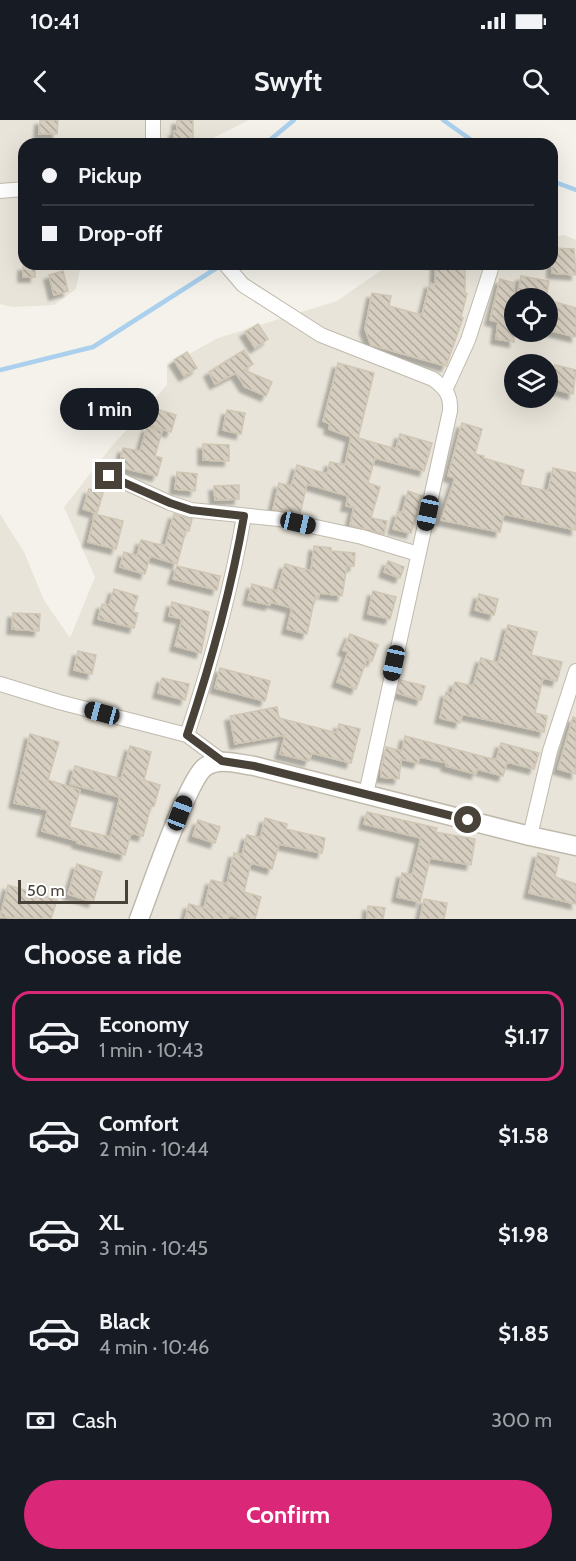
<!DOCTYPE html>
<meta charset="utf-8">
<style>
:root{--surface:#171b24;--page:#20242c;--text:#f1f3f6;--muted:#9ea1a6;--line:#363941;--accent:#db2777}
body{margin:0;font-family:Cabin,sans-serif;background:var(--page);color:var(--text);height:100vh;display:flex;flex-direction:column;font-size:22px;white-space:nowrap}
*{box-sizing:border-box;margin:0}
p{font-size:20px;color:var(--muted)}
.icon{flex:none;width:33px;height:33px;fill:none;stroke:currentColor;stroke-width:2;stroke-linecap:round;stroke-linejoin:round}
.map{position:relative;height:799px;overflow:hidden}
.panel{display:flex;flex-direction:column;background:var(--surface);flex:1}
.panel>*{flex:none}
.guide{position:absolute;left:18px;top:18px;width:540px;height:132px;border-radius:18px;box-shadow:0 6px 24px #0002;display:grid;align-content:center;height:132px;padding:0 24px;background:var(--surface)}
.controls{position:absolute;left:504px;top:168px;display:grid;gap:12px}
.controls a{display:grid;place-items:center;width:54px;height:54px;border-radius:50%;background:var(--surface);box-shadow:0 6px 24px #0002;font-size:30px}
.scale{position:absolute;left:18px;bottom:15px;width:110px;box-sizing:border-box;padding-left:6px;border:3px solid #484239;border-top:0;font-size:16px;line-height:21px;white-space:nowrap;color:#484239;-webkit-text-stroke:4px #fff;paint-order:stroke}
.end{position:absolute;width:27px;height:27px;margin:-14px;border:8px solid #484239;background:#fff;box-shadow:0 0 0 3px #fff}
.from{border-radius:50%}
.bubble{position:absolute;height:42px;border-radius:21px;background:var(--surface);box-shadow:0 6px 24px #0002;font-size:20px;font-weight:800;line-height:42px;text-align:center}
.car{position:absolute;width:18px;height:36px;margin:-18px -9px;border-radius:8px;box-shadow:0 0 4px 2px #0007;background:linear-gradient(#222 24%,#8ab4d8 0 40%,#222 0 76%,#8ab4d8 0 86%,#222 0)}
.guide b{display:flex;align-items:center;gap:21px;height:57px;font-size:22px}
.guide b+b{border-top:2px solid var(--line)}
.guide i{width:15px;height:15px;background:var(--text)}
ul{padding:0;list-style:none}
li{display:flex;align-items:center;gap:18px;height:90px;margin:0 12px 9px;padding:0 12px;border:3px solid transparent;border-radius:18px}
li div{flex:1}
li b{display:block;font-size:22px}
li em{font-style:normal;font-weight:800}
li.selected{border-color:var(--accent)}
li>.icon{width:54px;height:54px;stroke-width:1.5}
h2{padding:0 24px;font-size:27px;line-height:72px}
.pay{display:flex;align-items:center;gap:15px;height:66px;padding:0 24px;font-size:22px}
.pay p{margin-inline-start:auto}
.action{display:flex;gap:12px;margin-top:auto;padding:12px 24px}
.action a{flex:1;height:69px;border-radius:36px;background:var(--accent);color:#fff;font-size:24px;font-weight:800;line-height:69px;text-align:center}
.status{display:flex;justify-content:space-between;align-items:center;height:42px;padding:0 30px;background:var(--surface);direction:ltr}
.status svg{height:16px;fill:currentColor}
header{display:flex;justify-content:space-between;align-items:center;height:78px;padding:0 24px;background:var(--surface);font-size:27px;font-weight:800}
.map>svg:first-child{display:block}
.residential{fill:#e8e4d9;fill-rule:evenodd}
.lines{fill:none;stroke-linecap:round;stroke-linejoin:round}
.stream{stroke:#aad0ed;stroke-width:4.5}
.building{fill:url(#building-back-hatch);stroke:#d0c6b4;stroke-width:1.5;filter:url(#shadow)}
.minor-casing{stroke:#c0baad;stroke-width:16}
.tertiary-casing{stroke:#c0baad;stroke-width:21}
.minor{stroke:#fff;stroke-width:14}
.tertiary{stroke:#fff;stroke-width:18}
.route{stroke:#484239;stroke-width:8}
</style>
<div class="status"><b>10:41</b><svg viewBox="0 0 49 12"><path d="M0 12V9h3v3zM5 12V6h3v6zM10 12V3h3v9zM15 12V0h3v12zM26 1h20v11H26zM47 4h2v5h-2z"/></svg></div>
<header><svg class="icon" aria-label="back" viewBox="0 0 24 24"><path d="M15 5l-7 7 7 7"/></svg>Swyft<svg class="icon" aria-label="search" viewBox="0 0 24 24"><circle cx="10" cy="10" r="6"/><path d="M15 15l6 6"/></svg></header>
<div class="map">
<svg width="576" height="799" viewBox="0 0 576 799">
<defs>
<pattern id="building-back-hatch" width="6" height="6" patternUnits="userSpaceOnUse" patternTransform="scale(1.5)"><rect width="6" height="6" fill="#d6cec0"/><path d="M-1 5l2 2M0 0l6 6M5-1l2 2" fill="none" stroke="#b0a99d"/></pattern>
<filter id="shadow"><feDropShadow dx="-5" dy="5" stdDeviation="1.5" flood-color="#0004"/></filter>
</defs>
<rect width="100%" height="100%" fill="#f4f2ea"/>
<g class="residential">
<path d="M0,0H249L211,19L209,24H24V144H81L76,169L54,185L12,187L0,184Z"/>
<path d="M564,115L576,120V799H0V394L24,432L44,480L70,518L95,457L64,387L112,326L167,265V246L218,218L337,181L390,144H552V117ZM514,178H548V212H514ZM514,244H548V278H514Z"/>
</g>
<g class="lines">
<g class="stream">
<path d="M443,0L477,24"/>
<path d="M265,24L294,0"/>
<path d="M552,61L576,70"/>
<path d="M0,250L93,227L223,144"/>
</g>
</g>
<g class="building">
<path d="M40,0H58L57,14H39Z"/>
<path d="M177,0H193V24L174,23V11H177Z"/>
<path d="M552,128L574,129L576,155L552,153Z"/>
<path d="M436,144H465V173L467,174L461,197L463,198L446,246L371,225L365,209L372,173L391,176L389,186L422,195L430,163L435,165Z"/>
<rect x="23" y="146" width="12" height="11"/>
<path d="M63,151L68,171L54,175L49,155Z"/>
<path d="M521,156L549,161L546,178L518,173Z"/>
<path d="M500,159L514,163V222L496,219L498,202L490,200Z"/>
<path d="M548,180L576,188V217L548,210Z"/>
<path d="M258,204L268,219L255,228L245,212Z"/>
<path d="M244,230L253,244L244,250L272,262L266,276L245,267L236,253L215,264L209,252Z"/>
<path d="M187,232L197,248L184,256L174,240Z"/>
<path d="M338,243L374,253L358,318L396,329L400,314L432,323L424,351L375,338L368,363L380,367L371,398L387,401L384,414L350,405L354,387L346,386L348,376L307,364L300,394L273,389L279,363L291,366L297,345L327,354L330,342L345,345L351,317L329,309L330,304L323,301Z"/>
<path d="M555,245L576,250L573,274L550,268Z"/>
<path d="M156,289L176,295L171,312L152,306Z"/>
<path d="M227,290L245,293L241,314L223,310Z"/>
<path d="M462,303L482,309L475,334L484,336L483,338L524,350L520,365L548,371L553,348L576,353V410L504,394L500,412L441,400L455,358L448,356Z"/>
<path d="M147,307L162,311L155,336L162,338L157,356L119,347L123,328L140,331Z"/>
<path d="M203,324L229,325V341L203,340Z"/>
<path d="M177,352L197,354L195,371L175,369Z"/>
<path d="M239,365V379L215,380L214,366Z"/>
<path d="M89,369L103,373L97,393L83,389Z"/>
<path d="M408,371L422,376L411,413L393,409L398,392L402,393Z"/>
<path d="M95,394L123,401L116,429L88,422Z"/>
<path d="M174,394L192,399L189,411L186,410L177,444L150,436L145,454L120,447L124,432L137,436L141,420L165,426Z"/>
<path d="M314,426L331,428V431L355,433L354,446H347L342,476L320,473L318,478L315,477L307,514L287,509L292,488L271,482L270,485L248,480L252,464L277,471L285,444L311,451Z"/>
<path d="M388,441L404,447L400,458L384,452Z"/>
<path d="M177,446L220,456L217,470L173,459Z"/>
<path d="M114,469L138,476L133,492L138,493L134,508L98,499L102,484L109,485Z"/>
<path d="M373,471L396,477L390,499L368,494Z"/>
<path d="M479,474L498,479L494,495L475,490Z"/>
<path d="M172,482L209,492L201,533L175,526L182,499L169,496Z"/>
<path d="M13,493L40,494L39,511L12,509Z"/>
<path d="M508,505L537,512L531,535L562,542L557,561L543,558L535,593L547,596L544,612L466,595H462L460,603L440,598L446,572L452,574L455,562L473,566L481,538L498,543Z"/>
<path d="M350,514L378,525L372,541L367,539L356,569L337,562L348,532L343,530Z"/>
<path d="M78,531L96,535L92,554L74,550Z"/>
<path d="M220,548L270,561L265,581L215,568Z"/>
<path d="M162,558L189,564L185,580L158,573Z"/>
<path d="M400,560L425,566L421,580L397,573Z"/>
<path d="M277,587L279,598L337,613L339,604L360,609L351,643L312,633L309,641L280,634L285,615L235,624L230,596Z"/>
<path d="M573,597L576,598V654L558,649Z"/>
<path d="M30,614L59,622L48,660L80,670L69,707L110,717L120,677L70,664L75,646L121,659L130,626L151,632L144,660L160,665L154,686H151L143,716L131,713L125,735L77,723L78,721L42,711L48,690L14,683Z"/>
<path d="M405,616L496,640L501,623L539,633L534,649L507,642L503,656L477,649L476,654L446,646L447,643L420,637L418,643L401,639L399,659L381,657V649L386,627L402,631Z"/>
<path d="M367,692L437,708L435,712L475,719L471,745L430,738L420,782L397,777L402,753L412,755L421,718L364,704Z"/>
<path d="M265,698L287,704L286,709L325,718L322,733L279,724L272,749L251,743L244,772L261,777L255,799H243L204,788L211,760L227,764L234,733L242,735L247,715L260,718Z"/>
<path d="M198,700L220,707L215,723L193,716Z"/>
<path d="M538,733L559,738L555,757L576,764V784L529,773Z"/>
<path d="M77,744L102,752L93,782L68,774Z"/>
<path d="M8,765L57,780L51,799L0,797Z"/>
<path d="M424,779L447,783L444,799H420Z"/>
<path d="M189,784L229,795L228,799H185Z"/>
<path d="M368,786L385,788L383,799L367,798Z"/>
</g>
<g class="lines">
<g class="minor-casing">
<g id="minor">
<path d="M153,24V0"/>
<path d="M0,71L24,69"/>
<path d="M225,144L243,165L321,215L433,259C446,269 451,275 450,291L366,674"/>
<path d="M446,268L468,220L491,149"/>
<path d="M109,355L170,383L191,390L279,399L362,417L418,434"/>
<path d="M0,564L59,582L187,615L222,641"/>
<path d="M187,615C211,543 231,471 244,396"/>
<path d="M530,716L550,631L576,551"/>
</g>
</g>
<g class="tertiary-casing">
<path id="tertiary" d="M139,799C149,773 188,659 205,647C219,637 238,644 254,646L530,716L576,726"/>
</g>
<use href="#minor" class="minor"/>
<use href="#tertiary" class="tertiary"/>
</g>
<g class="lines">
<path class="route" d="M109,356L170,383L191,390L244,396C231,471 211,543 187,615L222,641L254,646L468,700"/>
</g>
</svg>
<div class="controls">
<a><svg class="icon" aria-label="locate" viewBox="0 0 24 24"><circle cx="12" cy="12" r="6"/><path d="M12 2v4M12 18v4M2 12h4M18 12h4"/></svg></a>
<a><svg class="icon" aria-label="layers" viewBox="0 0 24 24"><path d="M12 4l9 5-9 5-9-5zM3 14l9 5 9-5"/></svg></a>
</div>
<div class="scale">50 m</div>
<i class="end from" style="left:468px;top:700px"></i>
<i class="end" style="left:109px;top:356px"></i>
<div class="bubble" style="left:60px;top:268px;width:99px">1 min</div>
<i class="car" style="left:428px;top:393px;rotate:192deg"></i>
<i class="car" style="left:298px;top:403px;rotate:103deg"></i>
<i class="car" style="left:394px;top:543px;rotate:192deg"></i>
<i class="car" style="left:102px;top:593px;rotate:285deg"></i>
<i class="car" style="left:180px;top:693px;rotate:21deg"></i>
<div class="guide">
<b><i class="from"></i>Pickup</b>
<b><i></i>Drop-off</b>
</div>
</div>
<section class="panel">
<h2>Choose a ride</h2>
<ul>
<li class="selected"><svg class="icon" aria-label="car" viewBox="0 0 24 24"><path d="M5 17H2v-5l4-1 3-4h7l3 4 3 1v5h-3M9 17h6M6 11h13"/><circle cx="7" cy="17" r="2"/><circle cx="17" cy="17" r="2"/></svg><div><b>Economy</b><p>1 min · 10:43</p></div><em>$1.17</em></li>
<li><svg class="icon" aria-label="car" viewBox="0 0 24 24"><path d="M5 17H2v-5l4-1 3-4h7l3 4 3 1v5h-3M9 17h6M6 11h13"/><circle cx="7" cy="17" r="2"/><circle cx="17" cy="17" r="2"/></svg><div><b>Comfort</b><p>2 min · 10:44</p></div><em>$1.58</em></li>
<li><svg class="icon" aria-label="car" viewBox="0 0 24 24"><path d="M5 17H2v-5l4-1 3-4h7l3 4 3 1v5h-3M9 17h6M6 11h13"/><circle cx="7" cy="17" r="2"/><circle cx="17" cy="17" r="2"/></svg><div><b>XL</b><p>3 min · 10:45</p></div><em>$1.98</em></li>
<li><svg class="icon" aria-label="car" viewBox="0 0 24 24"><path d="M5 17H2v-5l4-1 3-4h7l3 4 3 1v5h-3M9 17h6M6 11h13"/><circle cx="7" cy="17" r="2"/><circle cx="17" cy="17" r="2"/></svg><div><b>Black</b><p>4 min · 10:46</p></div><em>$1.85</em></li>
</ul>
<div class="pay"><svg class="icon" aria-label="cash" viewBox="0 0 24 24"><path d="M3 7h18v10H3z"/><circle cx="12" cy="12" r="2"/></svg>Cash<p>300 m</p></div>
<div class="action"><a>Confirm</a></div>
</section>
